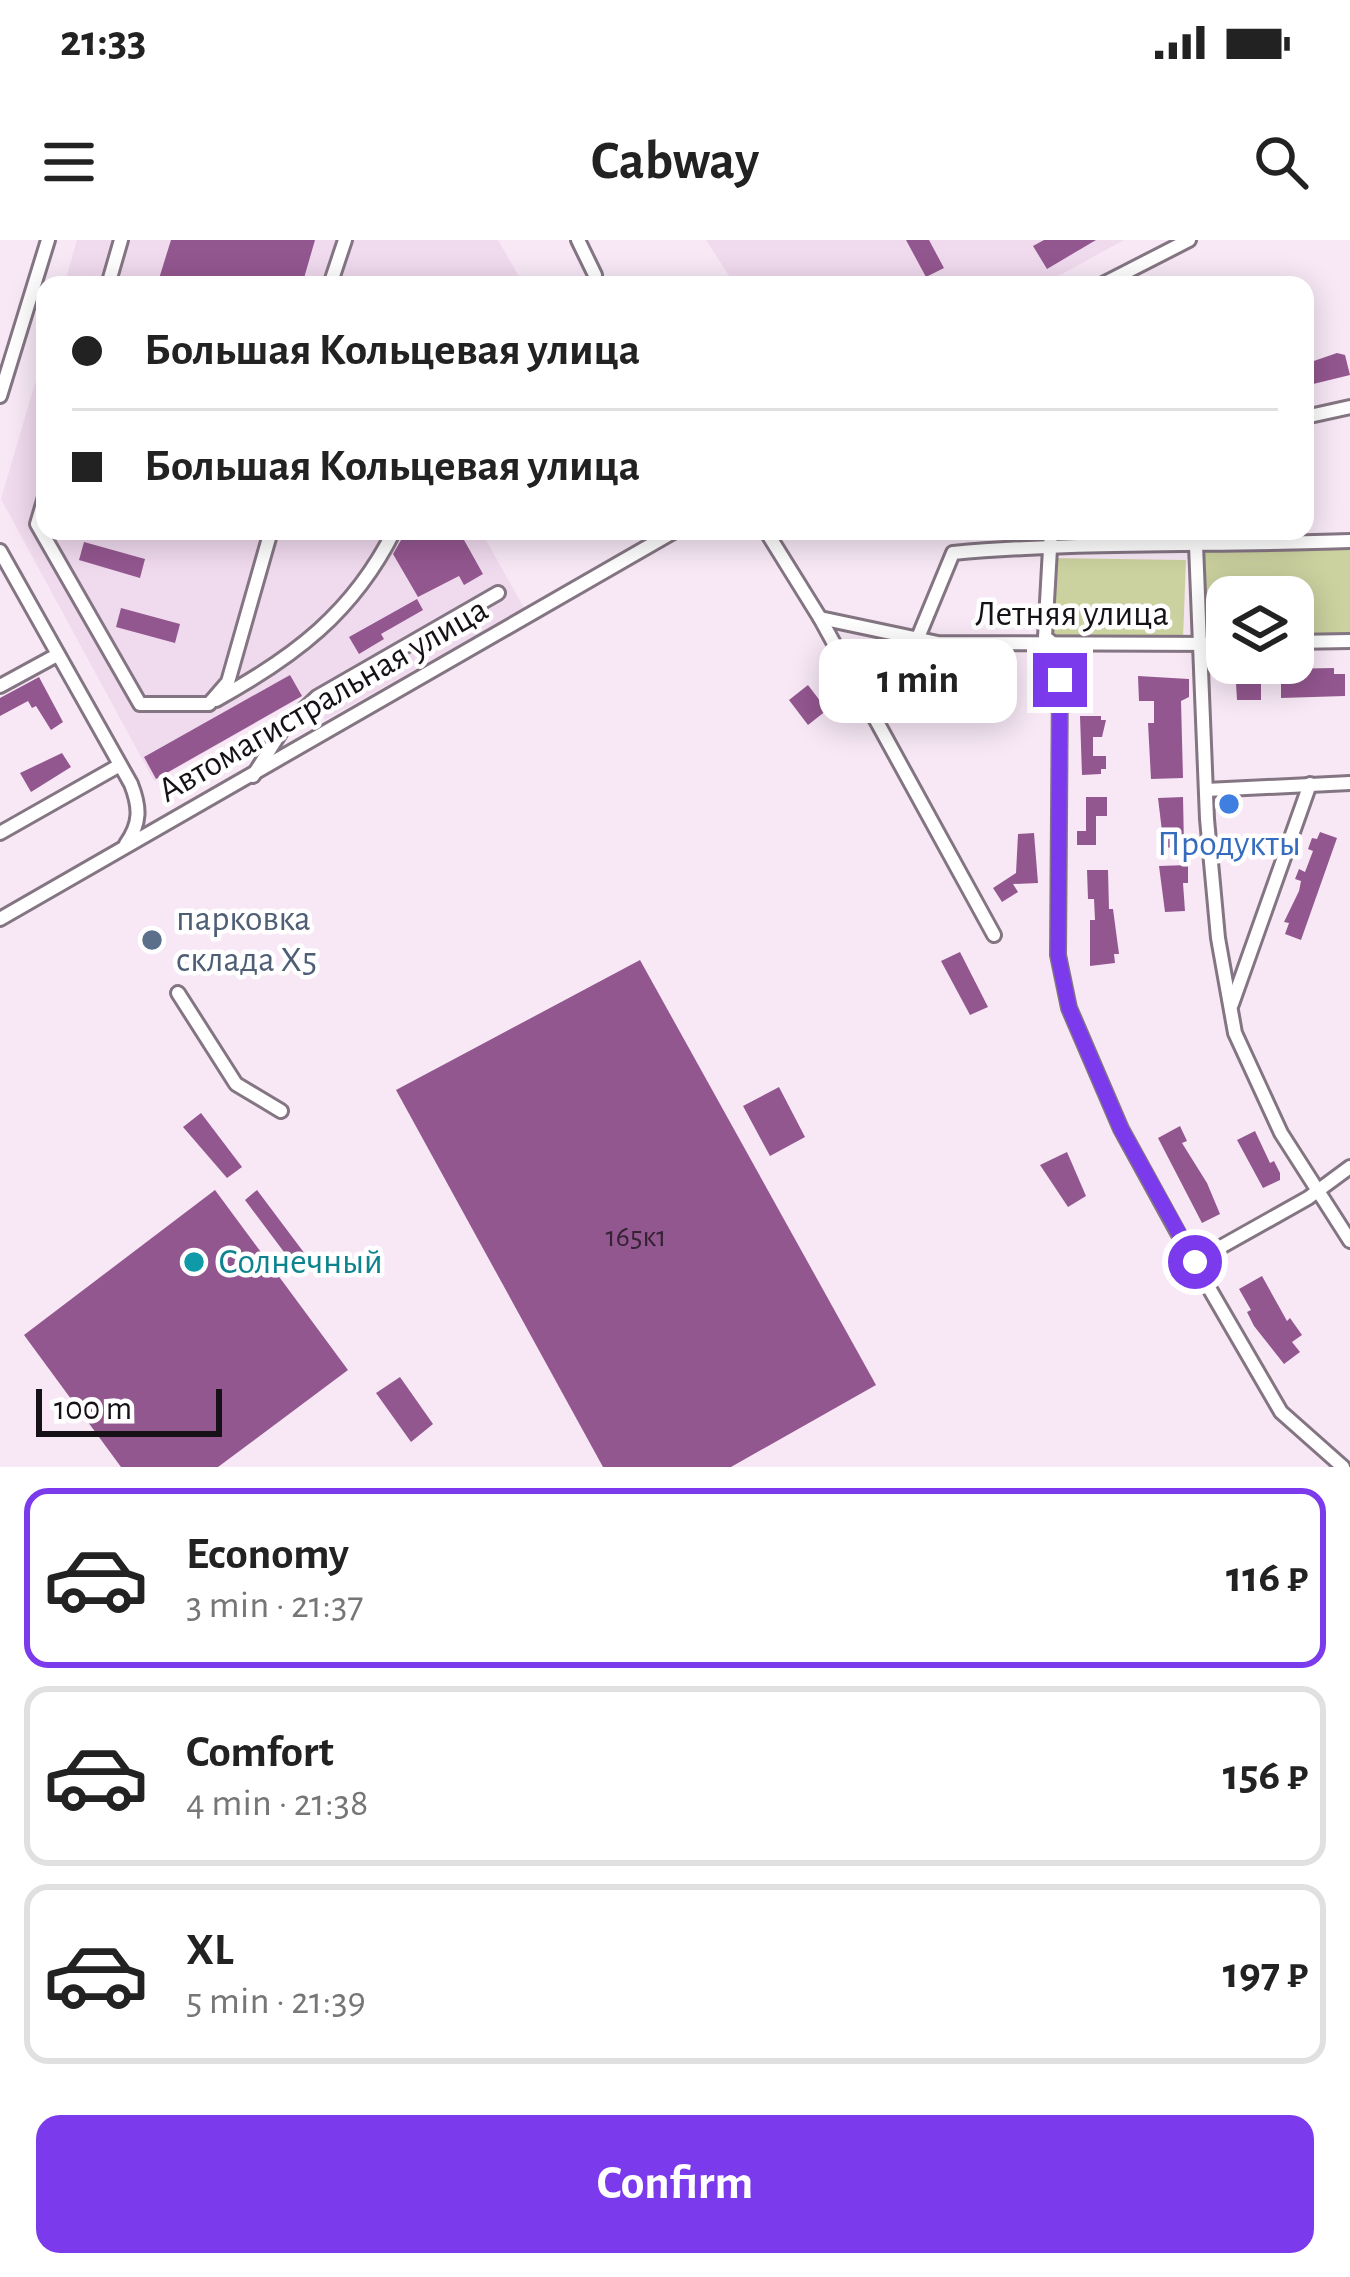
<!DOCTYPE html>
<meta charset="utf-8">
<style>
:root{--surface:#fff;--page:#f2f2f2;--text:#222;--muted:#767676;--line:#e0e0e0;--accent:#7c3aed}
body{margin:0;font-family:"Alegreya Sans",sans-serif;background:var(--page);color:var(--text);height:100vh;display:flex;flex-direction:column;font-size:45px;white-space:nowrap}
*{box-sizing:border-box;margin:0}
p{font-size:39px;color:var(--muted)}
.icon{flex:none;width:66px;height:66px;fill:none;stroke:currentColor;stroke-width:2;stroke-linecap:round;stroke-linejoin:round}
.map{position:relative;height:1227px;overflow:hidden}
.panel{display:flex;flex-direction:column;background:var(--surface);flex:1}
.panel>*{flex:none}
.hud{position:absolute;left:36px;top:36px;width:1278px;height:264px;border-radius:24px;box-shadow:0 6px 30px #0003;display:grid;align-content:center;height:264px;padding:0 36px;background:var(--surface)}
.buttons{position:absolute;left:1206px;top:336px;display:grid;gap:24px}
.buttons a{display:grid;place-items:center;width:108px;height:108px;border-radius:24px;background:var(--surface);box-shadow:0 6px 30px #0003;font-size:60px}
.scale{position:absolute;left:36px;bottom:30px;width:186px;box-sizing:border-box;padding-left:12px;border:6px solid #161116;border-top:0;font-size:33px;line-height:42px;white-space:nowrap;color:#161116;-webkit-text-stroke:9px #fff;paint-order:stroke}
.end{position:absolute;width:54px;height:54px;margin:-27px;border:15px solid #7c3aed;background:#fff;box-shadow:0 0 0 6px #fff}
.from{border-radius:50%}
.bubble{position:absolute;height:84px;border-radius:24px;background:var(--surface);box-shadow:0 6px 30px #0003;font-size:39px;font-weight:600;line-height:84px;text-align:center}
.hud b{display:flex;align-items:center;gap:42px;height:114px;font-size:45px}
.hud b+b{border-top:3px solid var(--line)}
.hud i{width:30px;height:30px;background:var(--text)}
ul{padding:21px 0 0;list-style:none}
li{display:flex;align-items:center;gap:36px;height:180px;margin:0 24px 18px;padding:0 12px;border:6px solid var(--line);border-radius:24px}
li div{flex:1}
li b{display:block;font-size:45px}
li em{font-style:normal;font-weight:600}
li.on{border-color:var(--accent)}
li>.icon{width:108px;height:108px;stroke-width:1.5}
.button{display:flex;gap:24px;margin-top:auto;padding:24px 36px}
.button a{flex:1;height:138px;border-radius:24px;background:var(--accent);color:#fff;font-size:48px;font-weight:600;line-height:138px;text-align:center}
.status{display:flex;justify-content:space-between;align-items:center;height:84px;padding:0 60px;background:var(--surface);direction:ltr}
.status svg{height:33px;fill:currentColor}
header{display:flex;justify-content:space-between;align-items:center;height:156px;padding:0 36px;background:var(--surface);font-size:54px;font-weight:600}
.map>svg:first-child{display:block}
.built{fill:#f0daee}
.green{fill:#cbd19f}
.building{fill:#93578f}
.lines{fill:none;stroke-linecap:round;stroke-linejoin:round}
.minor-casing{stroke:#847582;stroke-width:18}
.minor{stroke:#fff;stroke-width:12}
.route{stroke:#7c3aed;stroke-width:15}
.shop-dot{fill:#3f7fe0;stroke:#fff;stroke-width:4.5}
.service-dot{fill:#5c6f8a;stroke:#fff;stroke-width:4.5}
.culture-dot{fill:#0f9aa8;stroke:#fff;stroke-width:4.5}
.labels{text-anchor:middle;dominant-baseline:central;stroke-width:9;stroke-linejoin:round;paint-order:stroke}
.number-label{font-size:30px;fill:#352234}
.street-label{font-size:36px;fill:#161116;stroke:#fff}
.shop-label{font-size:36px;fill:#366cbe;stroke:#fff}
.service-label{font-size:36px;fill:#4e5e75;stroke:#fff;text-anchor:start}
.culture-label{font-size:36px;fill:#0d838f;stroke:#fff;text-anchor:start}
</style>
<div class="status"><b>21:33</b><svg viewBox="0 0 49 12"><path d="M0 12V9h3v3zM5 12V6h3v6zM10 12V3h3v9zM15 12V0h3v12zM26 1h20v11H26zM47 4h2v5h-2z"/></svg></div>
<header><svg class="icon" aria-label="menu" viewBox="0 0 24 24"><path d="M4 6h16M4 12h16M4 18h16"/></svg>Cabway<svg class="icon" aria-label="search" viewBox="0 0 24 24"><circle cx="10" cy="10" r="6"/><path d="M15 15l6 6"/></svg></header>
<div class="map">
<svg width="1350" height="1227" viewBox="0 0 1350 1227">
<rect width="100%" height="100%" fill="#f8e8f6"/>
<g class="built">
<path d="M77,0H498L524,45H64Z"/>
<path d="M706,0H1124L1042,45H735Z"/>
<path d="M45,109V291H481L524,368L325,480L309,453L154,541L1,259Z"/>
</g>
<g class="green">
<path d="M1350,307V393L1293,395V357H1227V397L1206,398L1203,312Z"/>
<path d="M1048,318L1186,320L1183,398L1041,401Z"/>
</g>
<g class="building">
<path d="M171,0H315L302,45H157Z"/>
<path d="M906,0H929L944,28L926,37Z"/>
<path d="M1044,0H1096L1047,29L1033,6Z"/>
<path d="M1337,113L1345,115L1350,135L1305,146V124Z"/>
<path d="M417,291H459L483,334L464,345L459,336L418,357L393,314L401,300Z"/>
<path d="M84,302L145,319L140,338L79,320Z"/>
<path d="M417,359L423,370L381,394L384,399L359,414L349,397Z"/>
<path d="M121,368L180,384L175,403L116,387Z"/>
<path d="M1334,428V434H1345V456L1281,458V429Z"/>
<path d="M1261,433V460H1237L1236,444H1229L1228,434Z"/>
<path d="M290,435L302,456L156,539L144,517Z"/>
<path d="M1138,436L1189,439V457L1181,461L1183,538L1151,539L1148,483H1154V461H1139Z"/>
<path d="M39,437L63,482L51,490L36,466L32,468L28,461L0,476V458Z"/>
<path d="M952,444V469L919,472L915,445Z"/>
<path d="M808,445L827,470L808,485L789,460Z"/>
<path d="M1080,476H1101V480H1106L1102,497H1093V516H1106V529H1101V534L1082,535Z"/>
<path d="M62,513L71,527L31,552L20,533Z"/>
<path d="M1086,557H1107V576H1096V605H1077V591H1086Z"/>
<path d="M1183,557L1184,606L1164,608L1158,558Z"/>
<path d="M1320,592L1337,598L1301,700L1285,694L1289,683L1284,682L1299,651L1301,641L1295,639L1299,629L1305,632L1313,611L1308,609L1312,598L1317,599Z"/>
<path d="M1034,593L1038,643L1013,644L1018,652L1002,662L993,648L1016,633L1018,594Z"/>
<path d="M1188,625V643H1183L1185,671L1165,672L1159,626Z"/>
<path d="M1087,630H1108L1109,669H1113L1119,714H1114L1115,723L1090,726V680H1095L1094,659H1088Z"/>
<path d="M960,712L988,767L970,775L941,721Z"/>
<path d="M640,720L876,1145L731,1227H603L396,850Z"/>
<path d="M779,847L805,897L770,916L743,866Z"/>
<path d="M201,873L242,927L227,938L183,887Z"/>
<path d="M1180,886L1187,901L1182,903L1207,943L1220,974L1202,983L1158,898Z"/>
<path d="M1255,891L1270,923L1274,921L1280,933V940L1263,948L1237,900Z"/>
<path d="M1067,912L1086,956L1068,967L1040,925Z"/>
<path d="M215,950L348,1130L218,1227H121L24,1095Z"/>
<path d="M257,950L311,1022L299,1032L245,960Z"/>
<path d="M1262,1036L1287,1081L1290,1078L1302,1095L1292,1102L1300,1112L1284,1124L1254,1086L1247,1072L1251,1070L1239,1049Z"/>
<path d="M400,1137L433,1184L411,1202L376,1153Z"/>
</g>
<g class="lines">
<g class="minor-casing">
<g id="minor">
<path d="M578,0L595,35L594,45"/>
<path d="M108,45L121,0"/>
<path d="M330,45L345,0"/>
<path d="M1101,45L1189,0"/>
<path d="M0,156L48,0"/>
<path d="M1305,177L1350,167"/>
<path d="M45,257L37,284L140,464H209L228,442L271,291"/>
<path d="M766,291L820,378L994,695"/>
<path d="M1051,291L1045,397L1055,405L1060,439L1058,715L1069,768L1121,889L1194,1022L1308,958L1350,927"/>
<path d="M1199,291L1196,305L1207,579L1218,698L1235,793L1281,893L1350,1001"/>
<path d="M0,311L131,544C140,567 141,583 126,604"/>
<path d="M820,378L938,403L1227,404"/>
<path d="M917,400L953,313C1085,301 1217,306 1350,301"/>
<path d="M1293,402L1350,401"/>
<path d="M0,446L57,415"/>
<path d="M216,460C294,417 353,373 394,291"/>
<path d="M253,536L282,490L317,457L498,353"/>
<path d="M1206,550L1350,543"/>
<path d="M0,593L120,525"/>
<path d="M0,679L675,291"/>
<path d="M178,753L236,844L281,871"/>
<path d="M1232,764L1310,544"/>
<path d="M1194,1022L1281,1172L1343,1227"/>
</g>
</g>
<use href="#minor" class="minor"/>
</g>
<g class="lines">
<path class="route" d="M1060,440L1058,715L1069,768L1121,889L1195,1022"/>
</g>
<circle class="shop-dot" cx="1229" cy="564" r="12"/>
<circle class="service-dot" cx="152" cy="700" r="12"/>
<circle class="culture-dot" cx="194" cy="1022" r="12"/>
<g class="labels">
<g class="number-label">
<text x="636" y="997">165к1</text>
</g>
<g class="street-label">
<text x="1072" y="374">Летняя улица</text>
<text transform="translate(323 460) rotate(-30)">Автомагистральная улица</text>
</g>
<g class="shop-label">
<text x="1229" y="604">Продукты</text>
</g>
<g class="service-label">
<text x="176" y="679">парковка<tspan x="176" dy="41">склада X5</tspan></text>
</g>
<g class="culture-label">
<text x="218" y="1022">Солнечный</text>
</g>
</g>
</svg>
<div class="buttons">
<a><svg class="icon" aria-label="layers" viewBox="0 0 24 24"><path d="M12 4l9 5-9 5-9-5zM3 14l9 5 9-5"/></svg></a>
</div>
<div class="scale">100 m</div>
<i class="end from" style="left:1195px;top:1022px"></i>
<i class="end" style="left:1060px;top:440px"></i>
<div class="bubble" style="left:819px;top:399px;width:198px">1 min</div>
<div class="hud">
<b><i class="from"></i>Большая Кольцевая улица</b>
<b><i></i>Большая Кольцевая улица</b>
</div>
</div>
<section class="panel">
<ul>
<li class="on"><svg class="icon" aria-label="car" viewBox="0 0 24 24"><path d="M5 17H2v-5l4-1 3-4h7l3 4 3 1v5h-3M9 17h6M6 11h13"/><circle cx="7" cy="17" r="2"/><circle cx="17" cy="17" r="2"/></svg><div><b>Economy</b><p>3 min · 21:37</p></div><em>116 ₽</em></li>
<li><svg class="icon" aria-label="car" viewBox="0 0 24 24"><path d="M5 17H2v-5l4-1 3-4h7l3 4 3 1v5h-3M9 17h6M6 11h13"/><circle cx="7" cy="17" r="2"/><circle cx="17" cy="17" r="2"/></svg><div><b>Comfort</b><p>4 min · 21:38</p></div><em>156 ₽</em></li>
<li><svg class="icon" aria-label="car" viewBox="0 0 24 24"><path d="M5 17H2v-5l4-1 3-4h7l3 4 3 1v5h-3M9 17h6M6 11h13"/><circle cx="7" cy="17" r="2"/><circle cx="17" cy="17" r="2"/></svg><div><b>XL</b><p>5 min · 21:39</p></div><em>197 ₽</em></li>
</ul>
<div class="button"><a>Confirm</a></div>
</section>
